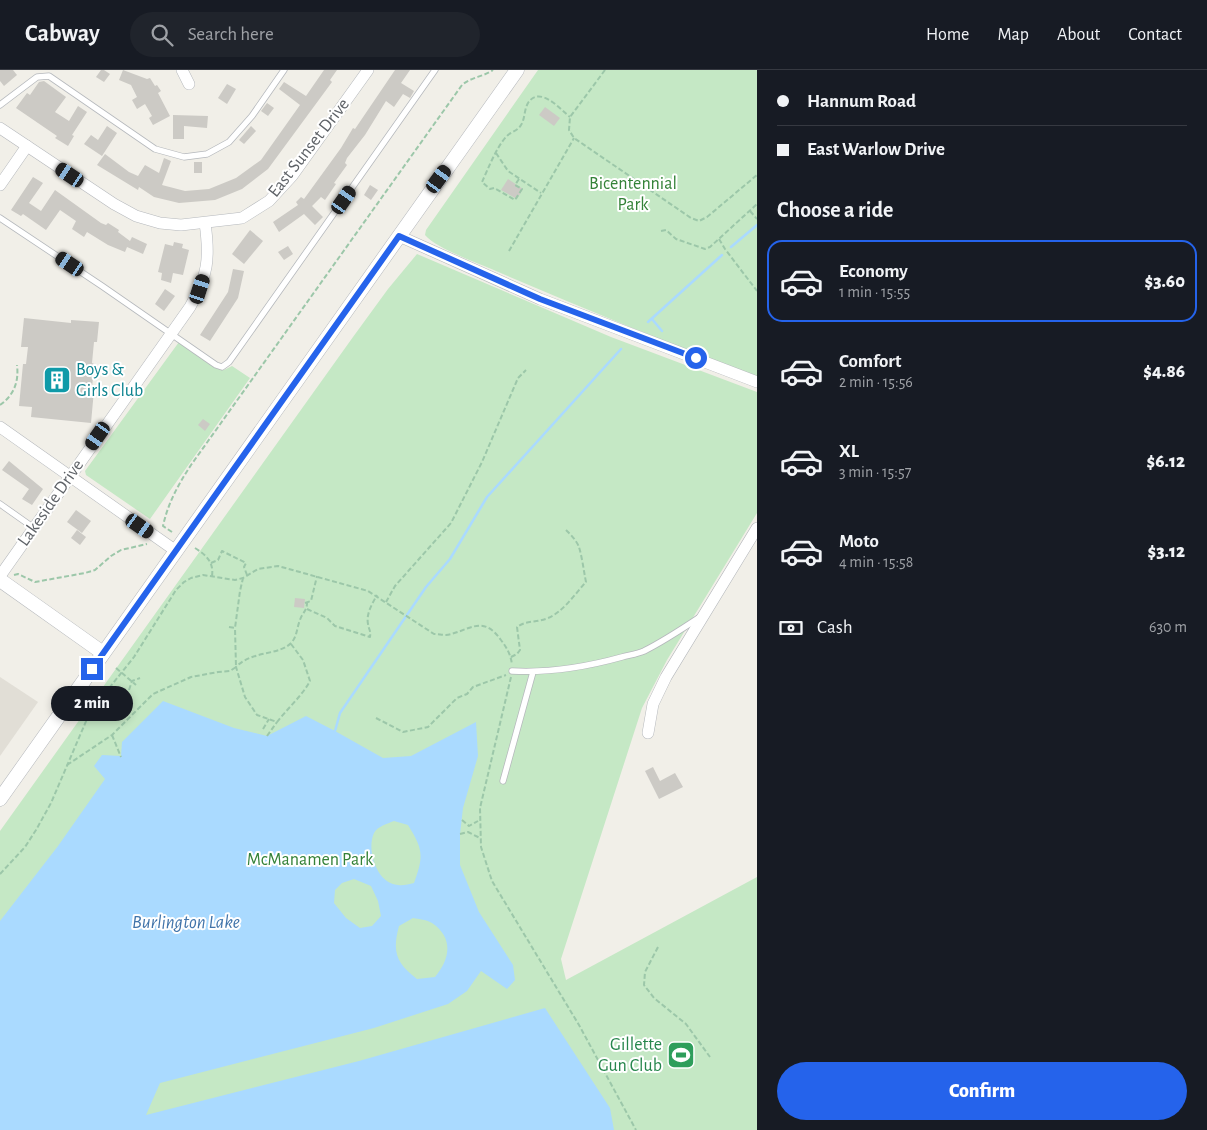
<!DOCTYPE html>
<meta charset="utf-8">
<style>
:root{--surface:#171b24;--page:#20242c;--text:#f1f3f6;--muted:#9ea1a6;--line:#363941;--accent:#2563eb}
body{margin:0;font-family:"Alegreya Sans",sans-serif;background:var(--page);color:var(--text);height:100vh;display:flex;flex-direction:column;font-size:19px;white-space:nowrap}
*{box-sizing:border-box;margin:0}
p{font-size:16px;color:var(--muted)}
.icon{flex:none;width:28px;height:28px;fill:none;stroke:currentColor;stroke-width:2;stroke-linecap:round;stroke-linejoin:round}
.map{position:relative;flex:1;overflow:hidden}
.details{display:flex;flex-direction:column;background:var(--surface);width:450px}
.details>*{flex:none}
.banner{display:grid;align-content:center;height:110px;padding:0 20px;background:var(--surface)}
.end{position:absolute;width:22px;height:22px;margin:-11px;border:6px solid #2563eb;background:#fff;box-shadow:0 0 0 2px #fff}
.from{border-radius:50%}
.bubble{position:absolute;height:35px;border-radius:18px;background:var(--surface);box-shadow:0 2px 8px #0003;font-size:16px;font-weight:800;line-height:35px;text-align:center}
.car{position:absolute;width:15px;height:30px;margin:-15px -8px;border-radius:6px;box-shadow:0 0 4px 1px #0007;background:linear-gradient(#222 24%,#8ab4d8 0 40%,#222 0 76%,#8ab4d8 0 86%,#222 0)}
.banner b{display:flex;align-items:center;gap:18px;height:48px;font-size:19px}
.banner b+b{border-top:1px solid var(--line)}
.banner i{width:12px;height:12px;background:var(--text)}
ul{padding:0;list-style:none}
li{display:flex;align-items:center;gap:15px;height:82px;margin:0 10px 8px;padding:0 10px;border:2px solid transparent;border-radius:15px}
li div{flex:1}
li b{display:block;font-size:19px}
li em{font-style:normal;font-weight:800}
li.on{border-color:var(--accent)}
li>.icon{width:45px;height:45px;stroke-width:1.5}
h2{padding:0 20px;font-size:22px;line-height:60px}
.pay{display:flex;align-items:center;gap:12px;height:55px;padding:0 20px;font-size:19px}
.pay p{margin-inline-start:auto}
.action{display:flex;gap:10px;margin-top:auto;padding:10px 20px}
.action a{flex:1;height:58px;border-radius:30px;background:var(--accent);color:#fff;font-size:20px;font-weight:800;line-height:58px;text-align:center}
header{display:flex;align-items:center;gap:30px;box-sizing:border-box;height:70px;padding:0 25px;background:var(--surface);border-bottom:1px solid var(--line)}
header strong{font-size:24px}
nav{display:flex;gap:28px;margin-inline-start:auto;font-size:18px}
.search{width:350px;height:45px;background:var(--page);display:flex;align-items:center;gap:12px;box-sizing:border-box;padding:0 18px;border-radius:28px;color:var(--muted);font-size:19px}
main{display:flex;flex:1;min-height:0}
.map>svg:first-child{display:block}
.education{fill:#e1ded6}
.green{fill:#c5e8c5}
.water{fill:#aadaff;fill-rule:evenodd}
.lines{fill:none;stroke-linecap:round;stroke-linejoin:round}
.stream{stroke:#aadaff;stroke-width:2.5}
.building{fill:#cccac5}
.service-casing{stroke:#b5b8bc;stroke-width:7}
.minor-casing{stroke:#b5b8bc;stroke-width:12}
.tertiary-casing{stroke:#b5b8bc;stroke-width:15}
.path{stroke:#9cc7a9;stroke-width:2;stroke-dasharray:5 2.5;stroke-linecap:butt}
.service{stroke:#fff;stroke-width:5.5}
.minor{stroke:#fff;stroke-width:11}
.tertiary{stroke:#fff;stroke-width:14}
.route{stroke:#2563eb;stroke-width:6}
.labels{text-anchor:middle;dominant-baseline:central;stroke-width:4;stroke-linejoin:round;paint-order:stroke}
.street-label{font-size:18px;fill:#5f6368;stroke:#fff}
.park-label{font-size:18px;fill:#348238;stroke:#fff}
.culture-label{font-size:18px;fill:#0d838f;stroke:#fff;text-anchor:start}
.leisure-label{font-size:18px;fill:#27864d;stroke:#fff;text-anchor:end}
.water-label{font-size:19px;font-style:italic;fill:#4174aa;stroke:#fff}
</style>
<header>
<strong>Cabway</strong>
<div class="search"><svg class="icon" aria-label="search" viewBox="0 0 24 24"><circle cx="10" cy="10" r="6"/><path d="M15 15l6 6"/></svg>Search here</div>
<nav><a>Home</a><a>Map</a><a>About</a><a>Contact</a></nav>
</header>
<main>
<div class="map">
<svg width="757" height="1060" viewBox="0 0 757 1060">
<rect width="100%" height="100%" fill="#f1efe8"/>
<path class="education" d="M0,607L38,632L0,686Z"/>
<g class="green">
<path d="M538,0H757V307C669,273 582,238 496,201C478,193 437,179 425,165L426,160Z"/>
<path d="M417,184L611,267L757,322V443L667,590L642,638L561,889L566,910L757,807V1060H0V761L353,267L388,219Z"/>
<path d="M179,272L216,298L224,300L232,296L250,308L150,449L86,405L85,401Z"/>
</g>
<path class="water" d="M163,631L234,658L267,666L306,646L335,661L383,688L411,686L476,652L478,686L463,738L460,764V795L479,842L513,895L515,910L507,919L481,901L467,921L448,934L374,958L160,1013L146,1045L359,991L545,938L610,1038L614,1060H0V851L58,776L105,709L94,696L102,685L121,686L122,672ZM394,751L408,755C423,779 424,786 414,813C409,814 403,816 398,815C377,814 366,780 374,763C378,756 387,754 394,751ZM354,809L371,816L378,831L381,846L372,856L360,858L346,848L334,833L335,820L342,813ZM413,848C419,849 427,850 432,853C454,868 450,889 435,907L417,909C396,893 392,882 399,856Z"/>
<g class="lines">
<g class="stream">
<path d="M731,177L757,155"/>
<path d="M652,249L662,261"/>
<path d="M648,252L722,185"/>
<path d="M335,661L340,643L426,517L450,489L487,427L621,279"/>
</g>
</g>
<g class="building">
<path d="M0,0H13L17,5L4,16L0,11Z"/>
<path d="M101,0H104L110,4L104,12L96,7Z"/>
<path d="M123,0L147,9L150,8L155,16L157,15L161,21L158,23L170,46L153,55L149,48L152,46L145,34L137,39L132,30L137,27L131,15L119,10Z"/>
<path d="M324,0H337L330,10L332,12L268,99L242,119L215,130L179,133L154,127L139,117L138,120L97,95L105,84L129,102L138,106L145,95L159,103L164,88L171,91L162,115L185,121L209,119L236,108L261,90L300,35L279,19L284,12L306,26Z"/>
<path d="M395,0H410L401,13L414,21L410,28L403,24L394,37L386,31L365,65L347,88L345,93L347,95L334,113L336,114L325,130L321,127L312,136L323,147L315,155L304,144L279,162L273,152L298,135L296,132L301,127L304,129L341,78L353,58L355,59Z"/>
<path d="M44,11L66,27L55,42L69,51L78,36L87,42L72,65L74,66L68,76L55,68L57,66L16,38L27,23L30,25L39,12Z"/>
<path d="M227,14L236,19L227,34L218,28Z"/>
<path d="M267,33L274,38L268,46L261,41Z"/>
<path d="M545,37L560,48L554,56L539,45Z"/>
<path d="M173,45L208,46L207,58L184,56V69H173Z"/>
<path d="M107,56L117,63L102,86L84,74L91,65L98,70Z"/>
<path d="M251,56L256,61L244,74L239,70Z"/>
<rect x="194" y="92" width="8" height="11"/>
<path d="M33,107L43,113L29,133L41,141L55,120L101,153L106,155L108,153L119,160L118,162L130,171L132,167L147,174L143,184L127,177L125,182L108,175L87,162L84,167L72,159L76,151L60,140L46,160L23,144L21,146L11,140Z"/>
<path d="M508,109L523,119L517,129L501,120Z"/>
<path d="M370,115L378,120L371,130L364,125Z"/>
<path d="M250,160L263,171L244,194L232,184Z"/>
<path d="M174,172L183,174L182,178L189,180L183,205L173,203L171,213L161,210L162,203L158,202L165,174L173,176Z"/>
<path d="M288,176L293,184L284,190L278,182Z"/>
<path d="M233,199L244,201L238,228L210,271L200,265L228,222Z"/>
<path d="M165,219L175,226L164,241L155,234Z"/>
<path d="M24,248L71,253V250L99,252L97,272H94L92,293L94,294L92,319L94,320L91,353L31,347L32,337L19,336L23,294H26L28,277H21Z"/>
<path d="M203,349L210,354L205,361L198,355Z"/>
<path d="M9,391L43,419L32,435L22,429L29,419L2,400Z"/>
<path d="M76,440L91,451L82,463L67,452Z"/>
<path d="M77,460L86,467L80,475L71,468Z"/>
<path d="M295,528L305,529L304,538L294,537Z"/>
<path d="M653,697L660,711L675,703L683,717L659,729L645,701Z"/>
</g>
<g class="lines">
<g class="service-casing">
<g id="service">
<path d="M0,35L37,7L49,6L155,79L184,87L207,84L229,72L252,46L284,0"/>
<path d="M0,148L102,216L216,295L222,297L229,292L435,0"/>
<path d="M0,434L34,458"/>
<path d="M512,601C549,603 586,597 622,587C629,585 637,584 644,581C664,571 682,559 700,547"/>
<path d="M503,711L533,602"/>
</g>
</g>
<g class="minor-casing">
<g id="minor">
<path d="M182,0L189,14"/>
<path d="M0,58L114,134L136,146L160,153L181,155L242,148L269,131L292,106L368,0"/>
<path d="M0,115L27,76"/>
<path d="M399,166L540,229L757,312"/>
<path d="M0,357L176,481"/>
<path d="M0,506L190,237C208,206 210,188 205,153"/>
<path d="M648,663L653,634L666,607L757,458"/>
</g>
</g>
<g class="tertiary-casing">
<g id="tertiary">
<path d="M0,510L103,583"/>
<path d="M0,729L517,0"/>
</g>
</g>
<g class="path">
<path d="M605,0L570,47L569,60L574,68L691,148L699,151L707,147L757,105"/>
<path d="M496,83L508,101L541,123"/>
<path d="M519,109L515,115L522,119L515,130L494,118L490,119L482,112C488,99 496,78 506,67C510,62 518,61 521,55C525,49 524,40 528,33C540,15 560,39 570,47"/>
<path d="M750,141L757,149"/>
<path d="M661,161L666,160L676,169L705,179L710,177L757,134"/>
<path d="M719,169L725,179L757,221"/>
<path d="M509,181L574,68"/>
<path d="M0,335C14,325 19,312 17,295"/>
<path d="M172,462L163,456C168,433 178,415 191,395L462,15C471,7 483,7 493,0"/>
<path d="M195,478C206,485 214,492 212,506"/>
<path d="M211,493L218,490L222,481L246,493L244,497L247,505"/>
<path d="M14,505L18,504L35,512L85,503L95,500L111,486L121,480L147,474"/>
<path d="M386,532L395,516L451,453L482,392L518,308L526,300"/>
<path d="M305,533L311,531L317,506"/>
<path d="M307,539L327,548L335,556L370,567C371,561 369,560 368,554C366,544 372,534 377,525"/>
<path d="M229,557L235,558L240,521L243,508"/>
<path d="M291,574L303,590L310,611C302,626 287,639 277,652L257,645L245,627L236,597C252,580 280,586 292,572C297,566 297,557 300,550C302,543 307,541 307,533"/>
<path d="M511,587L517,584L520,580L517,557C526,550 537,553 548,548C563,542 575,524 586,512C584,503 581,478 577,473C574,468 570,464 566,460"/>
<path d="M116,598L136,615"/>
<path d="M511,607L480,738L481,777L492,811L579,955L636,1060"/>
<path d="M129,620L132,611L140,608"/>
<path d="M376,648L403,662L428,657L457,628L467,624L473,617L506,605"/>
<path d="M263,659L269,649"/>
<path d="M112,665L121,687"/>
<path d="M267,666L277,652"/>
<path d="M67,695L112,665L153,624L191,607L218,602L230,601L236,597L235,558"/>
<path d="M462,750L469,756L478,751"/>
<path d="M460,764L468,762L480,768"/>
<path d="M0,804L25,777L36,760L51,733L87,649L98,632L134,587L176,520L184,512L191,508L203,505L235,510L243,508L258,499L278,496L368,521L434,564C438,564 442,565 446,565C468,562 482,543 501,570C507,578 511,585 512,595"/>
<path d="M658,877L645,902L644,915L654,928L686,954L710,987"/>
</g>
<use href="#service" class="service"/>
<use href="#minor" class="minor"/>
<use href="#tertiary" class="tertiary"/>
</g>
<g class="lines">
<path class="route" d="M92,599L399,166L540,229L696,288"/>
</g>
<defs>
<g id="building-square" transform="scale(1.4375)"><rect x="-9" y="-9" width="18" height="18" rx="4" fill="#0f9aa8" stroke="#fff"/><path d="M-4-6H4V6H1V3H-1V6H-4ZM-2.5-4.3h1.7v1.8h-1.7ZM.8-4.3h1.7v1.8H.8ZM-2.5-1h1.7V.8h-1.7ZM.8-1h1.7V.8H.8Z" fill="#fff"/></g>
<g id="stadium-square" transform="scale(1.4375)"><rect x="-9" y="-9" width="18" height="18" rx="4" fill="#2e9e5b" stroke="#fff"/><path d="M0-5a6.5 5 0 1 0 0 10a6.5 5 0 1 0 0-10ZM-3.5-1.8h7v3.6h-7Z" fill="#fff"/></g>
</defs>
<g fill-rule="evenodd">
<use href="#building-square" x="57" y="310"/>
<use href="#stadium-square" x="681" y="985"/>
</g>
<g class="labels">
<g class="street-label">
<text transform="translate(309 78) rotate(-52)">East Sunset Drive</text>
<text transform="translate(51 433) rotate(-55)">Lakeside Drive</text>
</g>
<g class="park-label">
<text x="633" y="114">Bicentennial<tspan x="633" dy="21">Park</tspan></text>
<text x="310" y="790">McManamen Park</text>
</g>
<g class="culture-label">
<text x="76" y="300">Boys &amp;<tspan x="76" dy="21">Girls Club</tspan></text>
</g>
<g class="leisure-label">
<text x="662" y="975">Gillette<tspan x="662" dy="21">Gun Club</tspan></text>
</g>
<g class="water-label">
<text x="186" y="852">Burlington Lake</text>
</g>
</g>
</svg>
<i class="end from" style="left:696px;top:288px"></i>
<i class="end" style="left:92px;top:599px"></i>
<div class="bubble" style="left:51px;top:616px;width:82px">2 min</div>
<i class="car" style="left:70px;top:105px;rotate:304deg"></i>
<i class="car" style="left:439px;top:109px;rotate:36deg"></i>
<i class="car" style="left:344px;top:130px;rotate:35deg"></i>
<i class="car" style="left:70px;top:194px;rotate:304deg"></i>
<i class="car" style="left:200px;top:219px;rotate:18deg"></i>
<i class="car" style="left:98px;top:366px;rotate:215deg"></i>
<i class="car" style="left:140px;top:456px;rotate:125deg"></i>
</div>
<section class="details">
<div class="banner">
<b><i class="from"></i>Hannum Road</b>
<b><i></i>East Warlow Drive</b>
</div>
<h2>Choose a ride</h2>
<ul>
<li class="on"><svg class="icon" aria-label="car" viewBox="0 0 24 24"><path d="M5 17H2v-5l4-1 3-4h7l3 4 3 1v5h-3M9 17h6M6 11h13"/><circle cx="7" cy="17" r="2"/><circle cx="17" cy="17" r="2"/></svg><div><b>Economy</b><p>1 min · 15:55</p></div><em>$3.60</em></li>
<li><svg class="icon" aria-label="car" viewBox="0 0 24 24"><path d="M5 17H2v-5l4-1 3-4h7l3 4 3 1v5h-3M9 17h6M6 11h13"/><circle cx="7" cy="17" r="2"/><circle cx="17" cy="17" r="2"/></svg><div><b>Comfort</b><p>2 min · 15:56</p></div><em>$4.86</em></li>
<li><svg class="icon" aria-label="car" viewBox="0 0 24 24"><path d="M5 17H2v-5l4-1 3-4h7l3 4 3 1v5h-3M9 17h6M6 11h13"/><circle cx="7" cy="17" r="2"/><circle cx="17" cy="17" r="2"/></svg><div><b>XL</b><p>3 min · 15:57</p></div><em>$6.12</em></li>
<li><svg class="icon" aria-label="car" viewBox="0 0 24 24"><path d="M5 17H2v-5l4-1 3-4h7l3 4 3 1v5h-3M9 17h6M6 11h13"/><circle cx="7" cy="17" r="2"/><circle cx="17" cy="17" r="2"/></svg><div><b>Moto</b><p>4 min · 15:58</p></div><em>$3.12</em></li>
</ul>
<div class="pay"><svg class="icon" aria-label="cash" viewBox="0 0 24 24"><path d="M3 7h18v10H3z"/><circle cx="12" cy="12" r="2"/></svg>Cash<p>630 m</p></div>
<div class="action"><a>Confirm</a></div>
</section>
</main>
